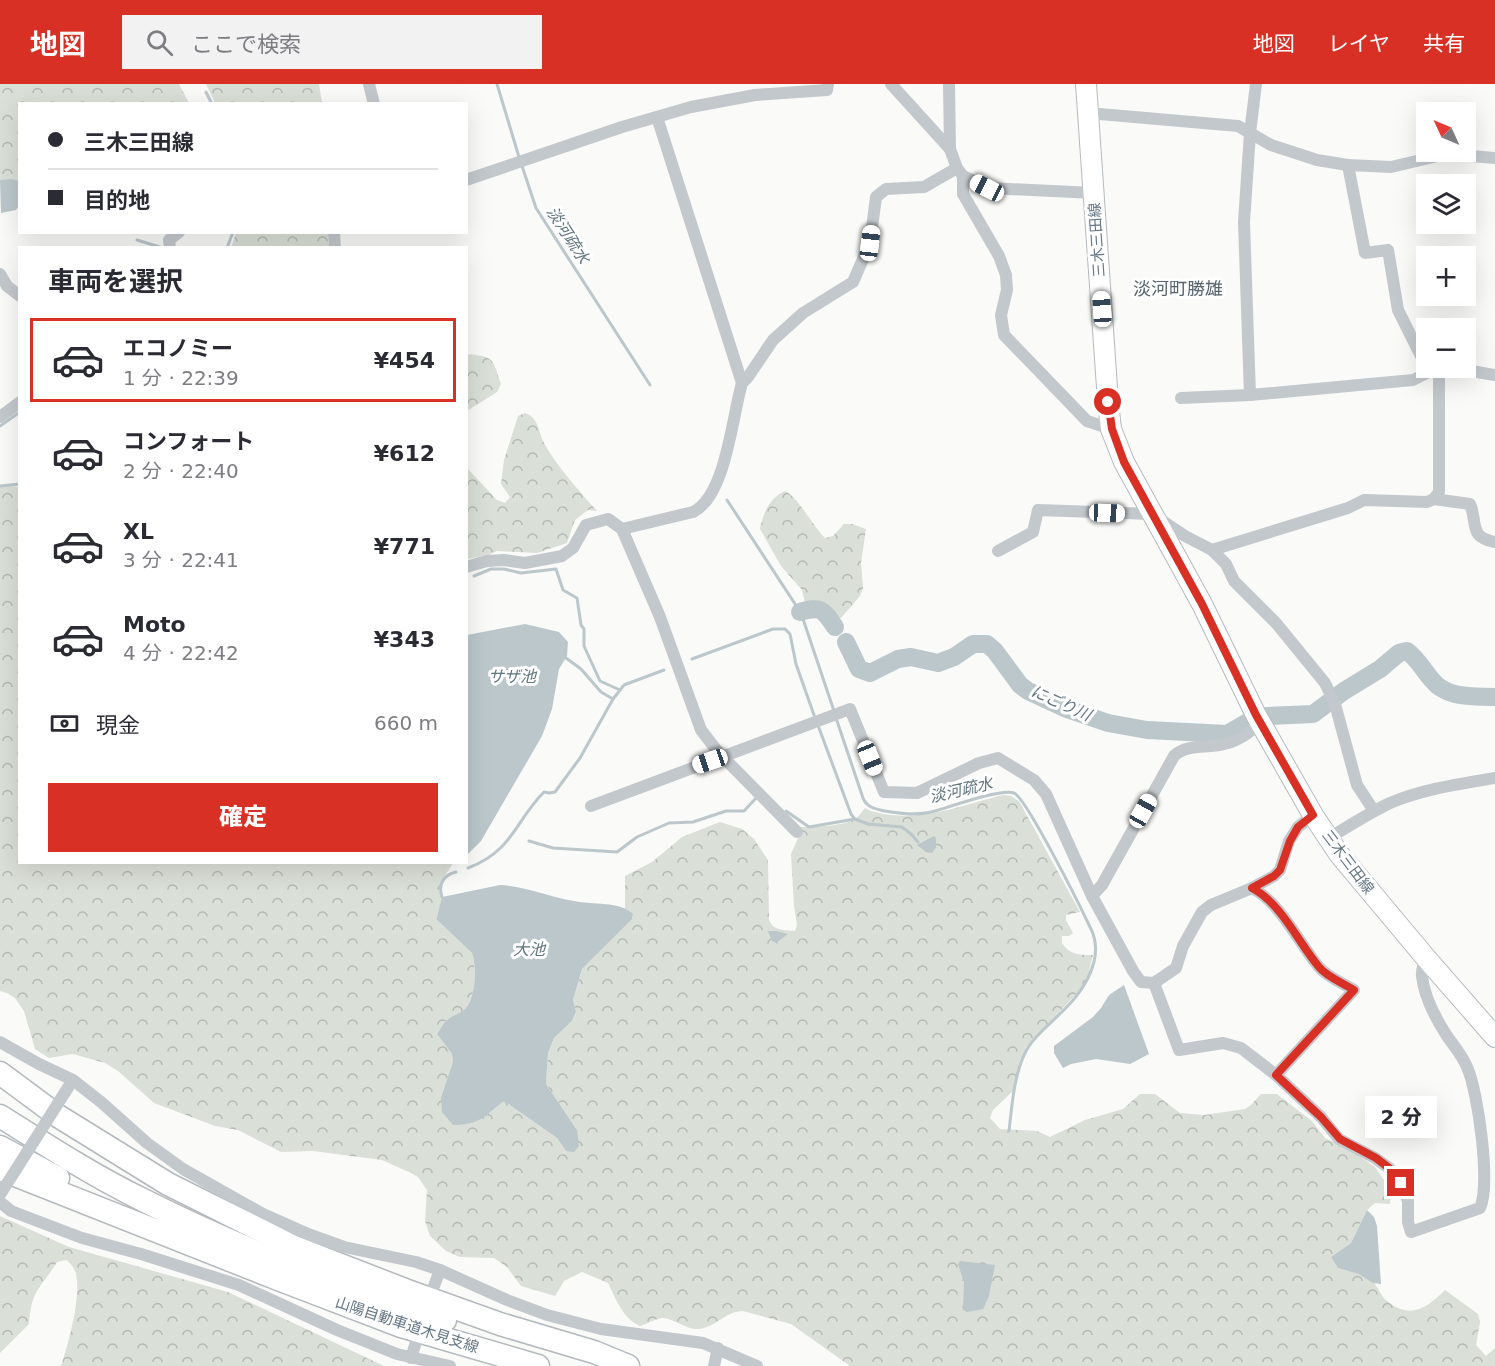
<!DOCTYPE html>
<html lang="ja">
<meta charset="utf-8">
<style>
:root{--surface:#fff;--page:#f2f2f3;--text:#2b2b33;--muted:#7c7c81;--line:#e1e1e2;--accent:#d93025}
body{margin:0;font-family:"DejaVu Sans","Noto Sans JP",sans-serif;background:var(--page);color:var(--text);height:100vh;display:flex;flex-direction:column;font-size:22px;white-space:nowrap}
*{box-sizing:border-box;margin:0}
p{font-size:20px;color:var(--muted)}
.icon{flex:none;width:33px;height:33px;fill:none;stroke:currentColor;stroke-width:2;stroke-linecap:round;stroke-linejoin:round}
.map{position:relative;flex:1;overflow:hidden}
.panel{position:absolute;left:18px;top:162px;width:450px;height:618px;display:flex;flex-direction:column;background:var(--surface);border-radius:0px;box-shadow:0 6px 24px #0002}
.panel>*{flex:none}
.banner{position:absolute;left:18px;top:18px;width:450px;height:132px;border-radius:0px;box-shadow:0 6px 24px #0002;display:grid;align-content:center;height:132px;padding:0 30px;background:var(--surface)}
.needle{width:39px;rotate:314deg}
.fabs{position:absolute;left:1416px;top:18px;display:grid;gap:12px}
.fabs a{display:grid;place-items:center;width:60px;height:60px;border-radius:0px;background:var(--surface);box-shadow:0 6px 24px #0002;font-size:30px}
.end{position:absolute;width:27px;height:27px;margin:-14px;border:8px solid #d93025;background:#fff;box-shadow:0 0 0 3px #fff}
.from{border-radius:50%}
.bubble{position:absolute;height:42px;border-radius:0px;background:var(--surface);box-shadow:0 6px 24px #0002;font-size:20px;font-weight:800;line-height:42px;text-align:center}
.car{position:absolute;width:18px;height:36px;margin:-18px -9px;border-radius:8px;box-shadow:0 0 4px 2px #0007;background:linear-gradient(#fff 24%,#345 0 40%,#fff 0 76%,#345 0 86%,#fff 0)}
.banner b{display:flex;align-items:center;gap:21px;height:57px;font-size:22px}
.banner b+b{border-top:2px solid var(--line)}
.banner i{width:15px;height:15px;background:var(--text)}
ul{padding:0;list-style:none}
li{display:flex;align-items:center;gap:18px;height:84px;margin:0 12px 9px;padding:0 18px;border:3px solid transparent;border-radius:0px}
li div{flex:1}
li b{display:block;font-size:22px}
li em{font-style:normal;font-weight:800}
li.current{border-color:var(--accent)}
li>.icon{width:54px;height:54px;stroke-width:1.5}
h2{padding:0 30px;font-size:27px;line-height:72px}
.pay{display:flex;align-items:center;gap:15px;height:66px;padding:0 30px;font-size:22px}
.pay p{margin-inline-start:auto}
.primary-button{display:flex;gap:12px;margin-top:auto;padding:12px 30px}
.primary-button a{flex:1;height:69px;border-radius:0px;background:var(--accent);color:#fff;font-size:24px;font-weight:800;line-height:69px;text-align:center}
header{display:flex;align-items:center;gap:36px;box-sizing:border-box;height:84px;padding:0 30px;background:var(--accent);color:#fff}
header strong{font-size:28px}
nav{display:flex;gap:33px;margin-inline-start:auto;font-size:21px}
.search{width:420px;height:54px;background:var(--page);display:flex;align-items:center;gap:15px;box-sizing:border-box;padding:0 21px;border-radius:0px;color:var(--muted);font-size:22px}
.map>svg:first-child{display:block}
.forest{fill:url(#forest-crowns)}
.water{fill:#bbc7cb}
.lines{fill:none;stroke-linecap:round;stroke-linejoin:round}
.stream{stroke:#bbc7cb;stroke-width:3}
.river{stroke:#bbc7cb;stroke-width:18}
.primary-casing{stroke:#b5babe;stroke-width:22}
.highway-casing{stroke:#b4b9bd;stroke-width:25}
.street{stroke:#c3c8cc;stroke-width:12}
.primary{stroke:#fff;stroke-width:20}
.highway{stroke:#fff;stroke-width:22}
.street-bridge{stroke:#c3c8cc;stroke-width:12}
.route{stroke:#d93025;stroke-width:8}
.labels{text-anchor:middle;dominant-baseline:central;stroke-width:6;stroke-linejoin:round;paint-order:stroke}
.street-label{font-size:15px;fill:#657683;stroke:#fff}
.water-label{font-size:16px;font-style:italic;fill:#60757c;stroke:#fff}
.quarter-label{font-size:18px;fill:#57646e;stroke:#fff}
</style>
<header>
<strong>地図</strong>
<div class="search"><svg class="icon" aria-label="search" viewBox="0 0 24 24"><circle cx="10" cy="10" r="6"/><path d="M15 15l6 6"/></svg>ここで検索</div>
<nav><a>地図</a><a>レイヤ</a><a>共有</a></nav>
</header>
<div class="map">
<svg width="1495" height="1282" viewBox="0 0 1495 1282">
<defs>
<pattern id="forest-crowns" width="20" height="18" patternUnits="userSpaceOnUse" patternTransform="scale(1.5)"><rect width="20" height="18" fill="#dadfd7"/><path d="M2 6a3 3 0 1 1 6 0M12 15a3 3 0 1 1 6 0" fill="none" stroke="#b4b9b4"/></pattern>
</defs>
<rect width="100%" height="100%" fill="#fafaf8"/>
<g class="forest">
<path d="M0,0H179L189,19L20,20L19,97L0,96Z"/>
<path d="M206,0H319L322,19H215Z"/>
<path d="M236,149H328L329,163L231,164Z"/>
<path d="M467,270C495,273 492,274 501,300L497,308L467,327Z"/>
<path d="M525,329C539,334 538,347 544,359C555,380 581,409 597,427L588,426L575,436L567,459L537,469L497,467L489,471L467,475L466,383L497,416L505,419L510,413L501,400L504,376L518,332Z"/>
<path d="M10,402L19,403L20,778L453,779L441,798L442,814L436,835L472,869C477,882 476,914 465,925C459,930 450,932 445,938C442,941 440,946 437,950L452,970L453,978L441,1013L453,1040C478,1041 486,1032 504,1017L557,1054L566,1067L577,1046L546,1000L548,969L554,954L572,937L576,929L573,916L582,885L633,833L630,827L625,825V792L652,778L682,753L720,738L742,745L754,755L768,776L769,836C773,847 785,846 795,847L797,841L794,822L791,770L799,752L801,743C814,743 844,742 855,735C859,733 862,727 865,724C871,728 876,728 883,730C926,737 962,721 1003,711L1011,712L1019,717L1080,828L1066,831V836L1073,849L1069,852H1062V859C1070,871 1079,871 1093,871L1088,891L1080,906L1026,963L1019,979L1014,1006L993,1026L990,1034L1000,1045L1037,1047L1050,1053L1085,1036L1123,1025L1140,1010H1155L1180,1029L1204,1031L1245,1025L1251,1021L1261,1010H1277L1312,1037L1325,1054L1346,1063L1375,1083L1391,1106L1390,1120L1375,1119L1367,1126L1351,1159L1331,1173L1338,1184C1350,1187 1363,1189 1373,1198C1379,1204 1381,1213 1387,1217C1410,1236 1427,1224 1445,1206L1478,1230L1480,1238L1476,1261L1486,1272L1495,1264V1282H850L791,1240L743,1227C726,1227 716,1243 699,1245C686,1246 676,1235 663,1234C657,1234 647,1240 640,1242C623,1235 616,1215 608,1199L582,1188L564,1197L555,1212L521,1202L507,1183L494,1174L460,1173L446,1167L430,1152L425,1137L427,1106L418,1093L411,1089L382,1076L313,1067L281,1068L238,1046L215,1042L154,1019L118,987L105,979L73,970L49,974L35,965L24,927L15,914L7,909L0,907V403Z"/>
<path d="M785,407C797,412 813,442 825,454L833,452L844,440H852L866,445L861,479L863,504L860,512L841,534L808,532L802,506L781,482L760,445C763,430 769,414 785,407Z"/>
<path d="M0,1132L69,1163L228,1208L384,1282H61C68,1261 83,1207 75,1187C73,1182 70,1179 66,1176L57,1178C50,1190 43,1197 37,1207C31,1217 30,1229 29,1240L0,1269Z"/>
</g>
<g class="water">
<path d="M12,95L19,97V122L16,126L1,129L0,96Z"/>
<path d="M525,540L559,548L568,558L567,572L559,585L552,625L542,652L481,757L467,771V551Z"/>
<path d="M934,752L936,754V763L932,769L926,768L917,761Z"/>
<path d="M500,801C525,802 549,813 574,817C592,821 620,817 633,830L632,835L582,885L573,916L576,928L572,937L554,954L548,969L546,1000L577,1046L579,1062L574,1068L566,1067L557,1054L504,1017C485,1032 480,1041 453,1041L442,1028L441,1013L453,978L452,970L437,950C440,946 442,941 445,938C450,932 459,930 465,925C476,914 477,882 472,869L436,835L437,832L442,813Z"/>
<path d="M768,847H776L788,850L776,859L772,857Z"/>
<path d="M1124,901L1149,970L1130,980L1096,975L1071,980L1063,984L1054,969V962L1093,933L1101,924L1109,911Z"/>
<path d="M1367,1126L1374,1133L1377,1142L1381,1200L1373,1199L1359,1190L1338,1184L1331,1173L1351,1159Z"/>
<path d="M960,1177L995,1181L989,1212L983,1225L967,1228L963,1226L964,1198L958,1180Z"/>
</g>
<g class="lines">
<g class="stream">
<path d="M497,0L519,73"/>
<path d="M206,8L212,20"/>
<path d="M521,79L536,124L650,301"/>
<path d="M137,156L163,164"/>
<path d="M227,164L233,148"/>
<path d="M0,342L20,328"/>
<path d="M0,402L20,400"/>
<path d="M727,416L801,529L834,627"/>
<path d="M474,492L491,485H504L521,489L556,485L563,506L577,514L581,541L584,545V562L600,597L620,606"/>
<path d="M566,574L581,585L601,608L613,615"/>
<path d="M692,575L773,545H785L790,550L796,580L814,631"/>
<path d="M836,634L863,714C867,724 876,725 885,727C902,730 919,732 935,727C950,723 1001,704 1014,709C1026,713 1081,824 1090,843C1096,854 1097,865 1094,878C1086,908 1064,926 1043,946C1037,952 1030,959 1026,967C1014,990 1012,1021 1009,1047"/>
<path d="M819,644L851,730L854,734"/>
<path d="M786,727L809,743L855,735L868,740L902,743L911,750L918,758"/>
<path d="M529,757L553,764L617,768L637,753L669,739L693,738L726,727H744L757,713"/>
<path d="M468,784C513,767 515,737 544,708L549,709L555,708L580,674L613,615L624,601L664,586"/>
<path d="M442,813C438,801 443,791 456,788"/>
</g>
<g class="river">
<path d="M800,528C821,522 823,525 835,543"/>
<path d="M846,558L859,585L870,589L898,575L911,573L938,579L954,573L973,560H987L995,567L1020,601L1028,607L1067,625L1108,639L1147,646L1227,650L1246,639"/>
<path d="M1267,632L1313,630L1344,607L1380,585L1399,569L1407,567C1418,575 1423,586 1432,596C1447,615 1473,612 1495,613"/>
</g>
<g class="primary-casing">
<path id="primary" d="M1086,0L1108,318L1111,345L1124,378L1202,520L1256,631L1313,731L1339,770L1426,874L1495,953"/>
</g>
<g class="highway-casing">
<g id="highway">
<path d="M0,989L58,1032L168,1100L294,1163L405,1206L500,1240L594,1268L628,1282"/>
<path d="M0,1032C46,1061 92,1091 141,1115C238,1164 341,1204 445,1236"/>
<path d="M0,1063L58,1094"/>
<path d="M0,1085L278,1195L401,1242L538,1282"/>
</g>
</g>
<g class="street">
<path d="M369,0L374,20"/>
<path d="M891,0L950,65"/>
<path d="M949,0L950,65L957,84L963,92L988,104L1094,109"/>
<path d="M1088,29L1238,42L1271,61L1317,76L1348,81L1391,83L1446,70L1495,74"/>
<path d="M657,33L742,299"/>
<path d="M1348,81L1365,169L1388,166L1398,226L1426,282"/>
<path d="M963,92V110L999,172L1006,191L1007,206L1001,231L1004,251L1087,337L1111,345"/>
<path d="M466,96L622,43L691,23L755,11L827,6L828,0"/>
<path d="M334,148L335,164"/>
<path d="M170,164L169,156L179,148"/>
<path d="M0,190L7,202L20,212"/>
<path d="M1439,287H1471L1495,291"/>
<path d="M1250,311L1244,138L1250,49L1256,0"/>
<path d="M1181,314L1250,311L1413,296L1429,288"/>
<path d="M0,333L20,318"/>
<path d="M1434,415L1470,420C1478,439 1468,453 1495,458"/>
<path d="M622,445L693,428C726,412 732,333 742,299L748,293L773,256L803,229L853,198L870,159L876,113L886,105L924,103L957,84"/>
<path d="M1212,466L1348,424L1364,416L1427,418L1434,415L1439,408V287L1429,288L1427,284"/>
<path d="M998,467L1033,448L1038,426L1152,430L1185,452L1212,466L1226,480L1234,497L1276,539L1325,599L1335,620L1357,701L1374,727"/>
<path d="M466,483L487,477L504,476L525,479L562,472L573,464L586,441L608,435L622,445L660,533L701,646L718,668L797,748"/>
<path d="M591,722L850,625L884,708L917,709L979,679L998,674L1034,696L1046,710L1092,812L1133,887L1141,898L1154,899L1176,884L1183,862L1202,828L1211,821L1252,804L1274,792L1280,786L1289,757L1298,743L1313,731"/>
<path d="M1329,754C1349,742 1369,729 1390,719C1423,705 1460,700 1495,694"/>
<path d="M1252,804C1281,819 1298,858 1319,883C1327,893 1343,899 1354,906L1276,991"/>
<path d="M1092,812L1102,801L1174,672C1188,659 1206,665 1224,660C1238,657 1249,649 1261,639"/>
<path d="M1154,899L1179,966L1223,959L1241,964L1276,991L1321,1033L1339,1055L1375,1074L1389,1084L1401,1099L1408,1117V1138L1411,1148L1480,1124C1491,1101 1478,1007 1467,983C1462,971 1454,962 1447,952C1436,935 1424,912 1422,892C1421,887 1424,880 1426,874"/>
<path d="M0,958L39,980L73,996L101,1018L147,1059L183,1085L263,1130L308,1150L344,1163L416,1178L440,1186L507,1216L547,1231L601,1245L703,1259L757,1282"/>
<path d="M0,1118L11,1127L82,1154L141,1170L239,1201L337,1246L397,1270L450,1282"/>
<path d="M434,1202L440,1186"/>
<path d="M411,1274L416,1258"/>
<path d="M714,1282L718,1264"/>
</g>
<use href="#primary" class="primary"/>
<use href="#highway" class="highway"/>
<path class="street-bridge" d="M1,1109L69,1002"/>
</g>
<g class="lines">
<path class="route" d="M1108,318L1112,345L1124,378L1202,520L1256,631L1313,731L1298,743L1290,757L1280,786L1274,792L1252,804C1281,819 1298,858 1319,883C1327,893 1343,899 1354,906L1276,991L1321,1033L1340,1055L1376,1074L1389,1084L1401,1099"/>
</g>
<g class="labels">
<g class="street-label">
<text transform="translate(1097 156) rotate(-94)">三木三田線</text>
<text transform="translate(1348 778) rotate(53)">三木三田線</text>
<text transform="translate(407 1241) rotate(18)">山陽自動車道木見支線</text>
</g>
<g class="water-label">
<text transform="translate(568 151) rotate(57)">淡河疏水</text>
<text x="512" y="592">サザ池</text>
<text transform="translate(1061 619) rotate(24)">にごり川</text>
<text transform="translate(961 706) rotate(-13)">淡河疏水</text>
<text x="529" y="865">大池</text>
</g>
<g class="quarter-label">
<text x="1178" y="204">淡河町勝雄</text>
</g>
</g>
</svg>
<div class="fabs">
<a><svg class="needle" viewBox="-14 -14 28 28"><path d="M0-13l5 13h-10z" fill="#e53935"/><path d="M0 13l5-13h-10z" fill="#7c7c81"/></svg></a>
<a><svg class="icon" aria-label="layers" viewBox="0 0 24 24"><path d="M12 4l9 5-9 5-9-5zM3 14l9 5 9-5"/></svg></a>
<a>+</a>
<a>−</a>
</div>
<i class="end from" style="left:1108px;top:318px"></i>
<i class="end" style="left:1401px;top:1099px"></i>
<div class="bubble" style="left:1365px;top:1012px;width:72px">2 分</div>
<i class="car" style="left:987px;top:104px;rotate:297deg"></i>
<i class="car" style="left:870px;top:159px;rotate:7deg"></i>
<i class="car" style="left:1102px;top:225px;rotate:356deg"></i>
<i class="car" style="left:1107px;top:429px;rotate:92deg"></i>
<i class="car" style="left:870px;top:674px;rotate:158deg"></i>
<i class="car" style="left:710px;top:677px;rotate:251deg"></i>
<i class="car" style="left:1143px;top:727px;rotate:29deg"></i>
<div class="banner">
<b><i class="from"></i>三木三田線</b>
<b><i></i>目的地</b>
</div>
<section class="panel">
<h2>車両を選択</h2>
<ul>
<li class="current"><svg class="icon" aria-label="car" viewBox="0 0 24 24"><path d="M5 17H2v-5l4-1 3-4h7l3 4 3 1v5h-3M9 17h6M6 11h13"/><circle cx="7" cy="17" r="2"/><circle cx="17" cy="17" r="2"/></svg><div><b>エコノミー</b><p>1 分 · 22:39</p></div><em>¥454</em></li>
<li><svg class="icon" aria-label="car" viewBox="0 0 24 24"><path d="M5 17H2v-5l4-1 3-4h7l3 4 3 1v5h-3M9 17h6M6 11h13"/><circle cx="7" cy="17" r="2"/><circle cx="17" cy="17" r="2"/></svg><div><b>コンフォート</b><p>2 分 · 22:40</p></div><em>¥612</em></li>
<li><svg class="icon" aria-label="car" viewBox="0 0 24 24"><path d="M5 17H2v-5l4-1 3-4h7l3 4 3 1v5h-3M9 17h6M6 11h13"/><circle cx="7" cy="17" r="2"/><circle cx="17" cy="17" r="2"/></svg><div><b>XL</b><p>3 分 · 22:41</p></div><em>¥771</em></li>
<li><svg class="icon" aria-label="car" viewBox="0 0 24 24"><path d="M5 17H2v-5l4-1 3-4h7l3 4 3 1v5h-3M9 17h6M6 11h13"/><circle cx="7" cy="17" r="2"/><circle cx="17" cy="17" r="2"/></svg><div><b>Moto</b><p>4 分 · 22:42</p></div><em>¥343</em></li>
</ul>
<div class="pay"><svg class="icon" aria-label="cash" viewBox="0 0 24 24"><path d="M3 7h18v10H3z"/><circle cx="12" cy="12" r="2"/></svg>現金<p>660 m</p></div>
<div class="primary-button"><a>確定</a></div>
</section>
</div>
